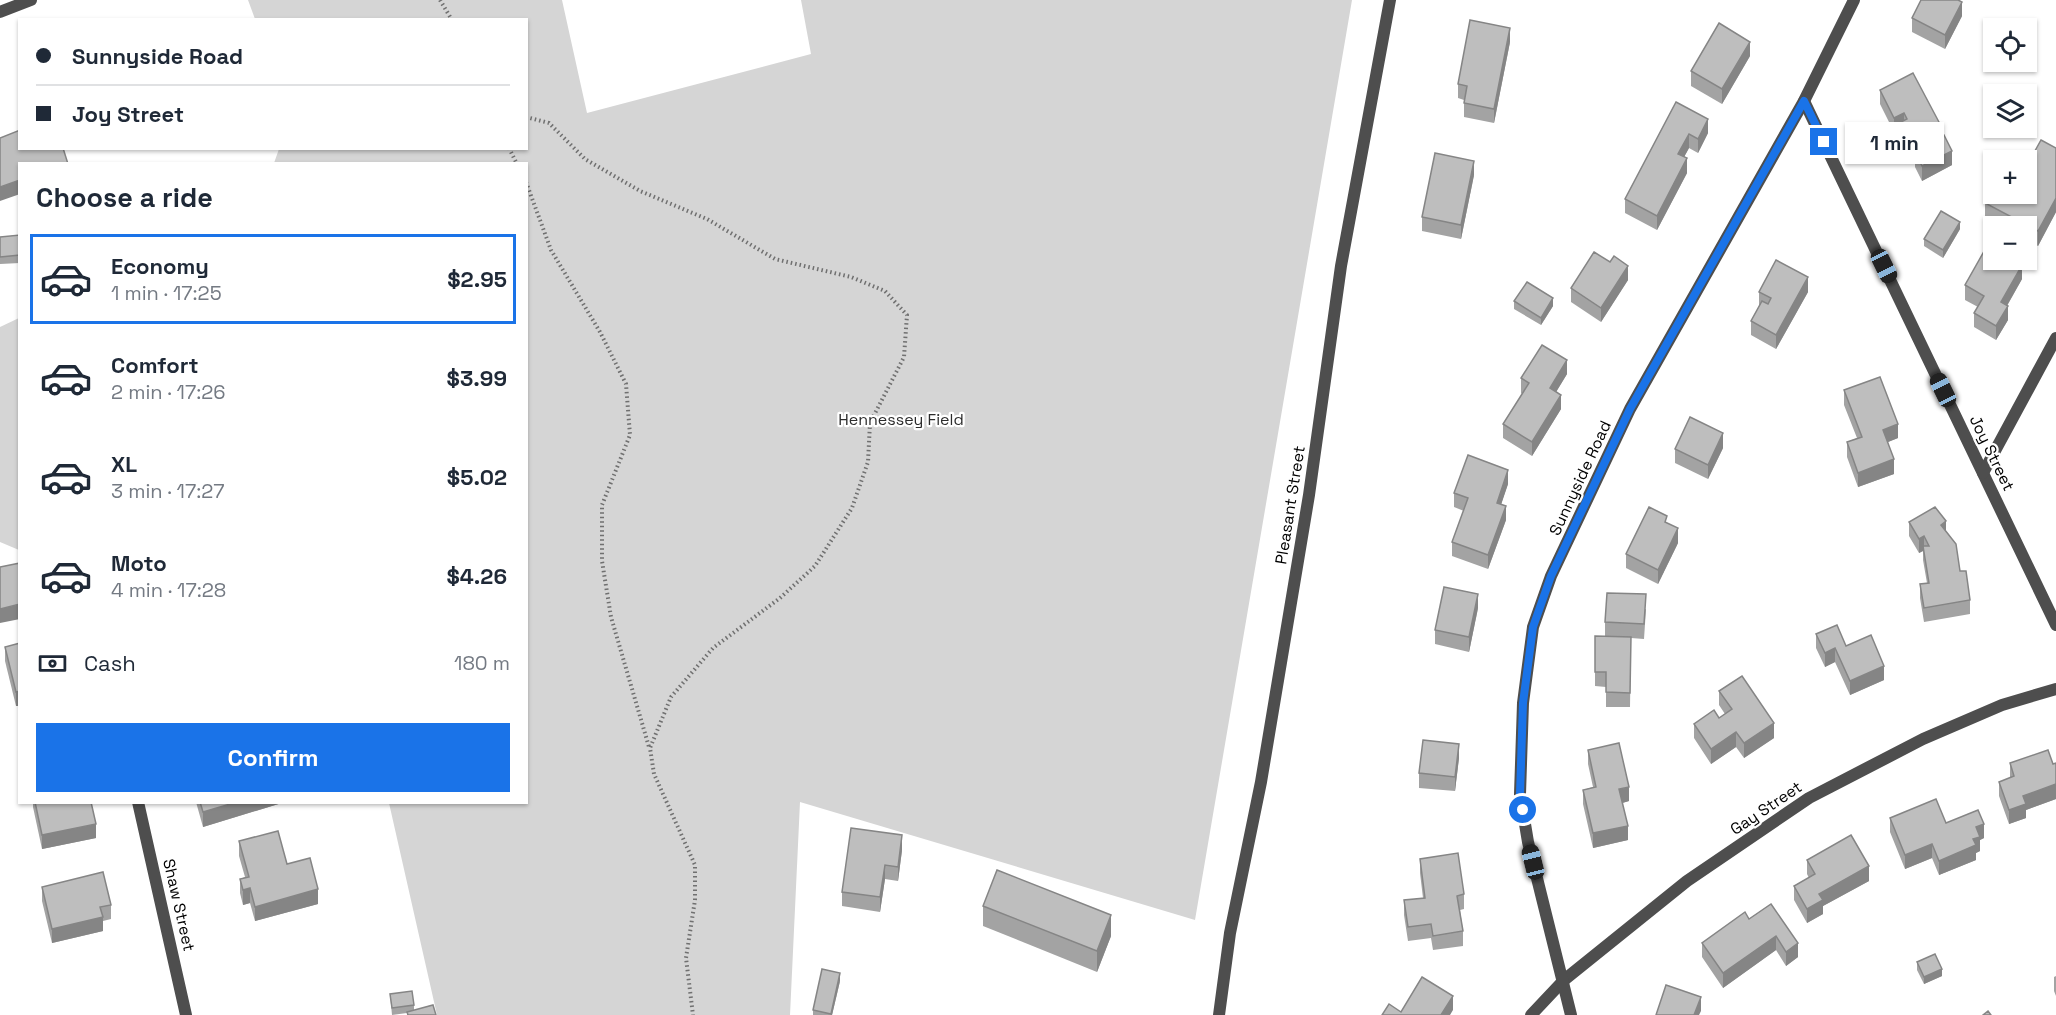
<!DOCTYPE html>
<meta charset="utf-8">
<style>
:root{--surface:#fff;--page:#f2f2f3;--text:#1f2937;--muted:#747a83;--line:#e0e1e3;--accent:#1a73e8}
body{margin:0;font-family:"Space Grotesk",sans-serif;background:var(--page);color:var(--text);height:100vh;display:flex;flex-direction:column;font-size:22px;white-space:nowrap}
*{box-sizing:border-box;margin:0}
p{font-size:20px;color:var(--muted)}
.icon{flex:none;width:33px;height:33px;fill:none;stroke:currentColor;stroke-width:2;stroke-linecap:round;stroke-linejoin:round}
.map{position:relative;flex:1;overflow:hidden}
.panel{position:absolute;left:18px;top:162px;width:510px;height:642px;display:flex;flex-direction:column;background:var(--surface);border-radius:0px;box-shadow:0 2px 4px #0004}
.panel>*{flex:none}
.hud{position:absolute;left:18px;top:18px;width:510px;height:132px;border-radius:0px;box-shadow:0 2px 4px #0004;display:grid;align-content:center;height:132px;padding:0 18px;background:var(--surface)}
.fabs{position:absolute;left:1983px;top:18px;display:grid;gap:12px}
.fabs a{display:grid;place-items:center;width:54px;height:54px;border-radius:0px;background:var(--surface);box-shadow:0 2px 4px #0004;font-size:30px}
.end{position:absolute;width:27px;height:27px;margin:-14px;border:8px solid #1a73e8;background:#fff;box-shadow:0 0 0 3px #fff}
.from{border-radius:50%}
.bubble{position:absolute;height:42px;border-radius:0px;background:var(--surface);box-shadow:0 2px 4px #0004;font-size:20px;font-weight:700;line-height:42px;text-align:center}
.car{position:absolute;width:18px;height:36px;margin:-18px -9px;border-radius:8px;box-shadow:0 0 4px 2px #0007;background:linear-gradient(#222 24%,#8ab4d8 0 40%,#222 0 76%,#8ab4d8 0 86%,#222 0)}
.hud b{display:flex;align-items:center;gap:21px;height:57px;font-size:22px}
.hud b+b{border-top:2px solid var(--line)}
.hud i{width:15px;height:15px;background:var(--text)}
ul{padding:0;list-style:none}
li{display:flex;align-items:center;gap:18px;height:90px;margin:0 12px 9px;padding:0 6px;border:3px solid transparent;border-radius:0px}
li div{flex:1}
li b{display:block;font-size:22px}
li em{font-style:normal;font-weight:700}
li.on{border-color:var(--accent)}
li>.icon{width:54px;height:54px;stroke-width:1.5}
h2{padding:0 18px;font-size:27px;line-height:72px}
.pay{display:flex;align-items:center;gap:15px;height:66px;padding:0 18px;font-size:22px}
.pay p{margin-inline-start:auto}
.cta{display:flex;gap:12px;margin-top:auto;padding:12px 18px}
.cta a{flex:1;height:69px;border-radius:0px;background:var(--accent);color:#fff;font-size:24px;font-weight:700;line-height:69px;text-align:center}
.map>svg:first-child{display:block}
.green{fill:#d5d5d5}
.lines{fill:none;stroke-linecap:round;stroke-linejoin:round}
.path{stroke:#707070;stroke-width:4;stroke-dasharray:1.5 3;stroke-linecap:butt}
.minor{stroke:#4e4e4e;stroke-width:12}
.tertiary{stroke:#4e4e4e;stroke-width:12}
.wall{fill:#a3a3a3}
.shaded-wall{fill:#858585}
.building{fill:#bebebe;stroke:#858585;stroke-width:1.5}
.route{stroke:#1a73e8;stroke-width:8}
.labels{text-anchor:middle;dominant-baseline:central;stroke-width:4.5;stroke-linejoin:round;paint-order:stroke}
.park-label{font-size:16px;fill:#2c2c2c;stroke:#fff}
.street-label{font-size:16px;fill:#000;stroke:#fff}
</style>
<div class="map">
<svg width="2056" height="1015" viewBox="0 0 2056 1015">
<rect width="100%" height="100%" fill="#fff"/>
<g class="green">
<path d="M248,0H562L587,113L811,54L801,0H1352L1195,920L800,802L790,1015H437L389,803L526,802V164L274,163L279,149L526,148V20L255,19Z"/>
<path d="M19,318V550L0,542V327Z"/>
</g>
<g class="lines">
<g class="path">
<path d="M440,0L452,20"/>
<path d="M526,117L549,123L585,159L640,191L707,219L775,259L851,277L885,291L907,315L904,357L870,423L868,462L852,508L815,566L780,598L713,648L671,697L650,748L654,774L695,865V900L686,958L693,1015"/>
<path d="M509,148L517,164"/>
<path d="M526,182L551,250L600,332L626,384L630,435L602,505V561L611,617L649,747"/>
</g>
<g class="minor">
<path d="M0,12L31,0"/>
<path d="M1804,101L2056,625"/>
<path d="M1983,473L2056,338"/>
<path d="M138,802L186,1015"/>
<path d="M1531,1015L1564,980L1687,881L1809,798L1923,739L2002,705L2056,689"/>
<path d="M1571,1015L1528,842L1520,794L1523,703L1533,627L1551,576L1630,409L1804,101L1854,0"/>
</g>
<path class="tertiary" d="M1219,1015L1230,933L1261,782L1309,495L1341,266L1390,0"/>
</g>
<g class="wall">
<path d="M1962,16L1945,49L1912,32V18Z"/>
<path d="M1510,42L1494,123L1464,117V100L1458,98V84Z"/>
<path d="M1750,56L1722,104L1691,86V71Z"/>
<path d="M1880,90L1940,134L1952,165L1922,181L1915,167V152H1916L1915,150L1908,154L1899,138V130L1894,132L1880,104Z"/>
<path d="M1676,102L1708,133L1698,153L1689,148L1684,157L1687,173L1657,230L1625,213V199Z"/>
<path d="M2056,148V212L2038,246L2026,240V226H2002L1985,218V203L2026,194Z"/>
<path d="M1474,175L1461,239L1422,231V217Z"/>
<path d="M1960,229L1943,258L1924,246V239Z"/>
<path d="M20,235V263L0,264V237Z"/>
<path d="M1610,262L1628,280L1601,322L1571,302V288Z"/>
<path d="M2022,279L2007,306L2008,320L1996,340L1974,327V313L1978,307L1965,300V285Z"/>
<path d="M1759,292H1808L1776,349L1751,335V321L1759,306Z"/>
<path d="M1514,301L1553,306L1541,325L1514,309Z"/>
<path d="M1567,374L1556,392L1561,409L1532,456L1503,438V424L1522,394L1521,393V378Z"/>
<path d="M1844,390L1898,438L1888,442L1894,474L1858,487L1847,457V442L1857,438L1844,405Z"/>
<path d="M1723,448L1708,479L1675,463V449Z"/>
<path d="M1508,484L1501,504L1506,520L1488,569L1452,556V542L1464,511L1454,507V493Z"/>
<path d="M1909,522L1946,532L1970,600V614L1924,622L1920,598V584L1927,583L1923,560V551L1919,553L1909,536Z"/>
<path d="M1667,523L1678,543L1658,584L1626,568V554Z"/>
<path d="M1478,608L1469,652L1435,644V630Z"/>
<path d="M1646,609L1644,639L1631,638L1630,707H1606V687L1595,686V672L1605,636V622Z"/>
<path d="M1816,634L1846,646L1884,680L1850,695L1835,662L1825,667L1816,648Z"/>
<path d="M20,643L16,706L5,661V647Z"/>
<path d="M1719,691L1774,738L1744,758L1736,747L1711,764L1694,738V724L1719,718L1725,714L1719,705Z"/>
<path d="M1588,750L1629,801L1622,803L1628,840L1593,848L1583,804V790L1593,787L1588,764Z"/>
<path d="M1459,758L1455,791L1419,788V773Z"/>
<path d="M2010,763L2053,764L2056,763V799L2026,810V818L2009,824L1999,796V782L2010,778Z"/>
<path d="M33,802H35L96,838L42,849L33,807Z"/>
<path d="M196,802H285L203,827Z"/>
<path d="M1890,818L1946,823L1984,838L1980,840V851L1976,853V860L1939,875L1932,858L1905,869L1890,832Z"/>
<path d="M239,841L287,864L318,904L255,921L250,903L243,905L240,893V879L245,877L239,856Z"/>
<path d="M902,850L898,881L885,879L880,912L842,906V892Z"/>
<path d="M1420,859L1464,894V909L1460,910L1463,931V946L1433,950L1431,938L1408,941L1404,915V900L1423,898L1420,873Z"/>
<path d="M1807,860L1869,881L1823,906V914L1807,923L1794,900V886L1809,878L1807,874Z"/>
<path d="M42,887L111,905V919L103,921V931L52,943L42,901Z"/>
<path d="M1771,904L1798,957L1786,966L1776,950L1723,988L1702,957V943L1749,919Z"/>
<path d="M983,906L1111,936L1097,972L983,926Z"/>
<path d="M1917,962L1942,976L1924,984L1917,970Z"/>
<path d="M2056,976V996L2054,991V977Z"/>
<path d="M840,981L832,1015H813V1010Z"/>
<path d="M390,994L414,1005V1010L436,1015H407V1013L392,1015Z"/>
</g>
<g class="shaded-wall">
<path d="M1962,2V16L1945,49V35Z"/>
<path d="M1510,28V42L1494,123V109Z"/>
<path d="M1750,42V56L1722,104V89Z"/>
<path d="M1904,113V128L1899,123V130L1894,132V118Z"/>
<path d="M1708,119V133L1698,153V139Z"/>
<path d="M1940,124V138L1935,126Z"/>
<path d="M1689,134V148L1678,168V154Z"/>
<path d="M1915,136V150L1908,154V140Z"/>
<path d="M1952,151V165L1922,181V166Z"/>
<path d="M1687,158V173L1657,230V216Z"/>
<path d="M1474,161V175L1461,239V225Z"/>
<path d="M20,180V194L0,201V187Z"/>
<path d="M2056,198V212L2038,246V231Z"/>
<path d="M1960,222V229L1943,258V250Z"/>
<path d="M2022,265V279L2001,316V302Z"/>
<path d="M1628,266V280L1601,322V308Z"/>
<path d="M1808,277V292L1776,349V335Z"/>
<path d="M1553,298V306L1541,325V318Z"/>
<path d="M2008,306V320L1996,340V326Z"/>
<path d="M1567,360V374L1550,402V388Z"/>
<path d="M1561,395V409L1532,456V442Z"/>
<path d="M1898,424V438L1883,444V430Z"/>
<path d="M1723,433V448L1708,479V465Z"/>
<path d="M1894,459V474L1858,487V473Z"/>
<path d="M1508,470V484L1497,517V503Z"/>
<path d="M1506,506V520L1488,569V555Z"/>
<path d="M1946,521V535L1941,525Z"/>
<path d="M1678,528V543L1658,584V570Z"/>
<path d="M1924,536V550L1923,546V551L1919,553V539Z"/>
<path d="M1478,594V608L1469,652V637Z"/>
<path d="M20,604V619L0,623V609Z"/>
<path d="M1835,648V662L1825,667V653Z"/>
<path d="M1884,666V680L1850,695V681Z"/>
<path d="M20,691V706H16V692Z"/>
<path d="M1774,723V738L1744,758V743Z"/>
<path d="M1736,732V747L1711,764V749Z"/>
<path d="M1459,744V758L1455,791V777Z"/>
<path d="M2056,784V799L2026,810V818L2009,824V810L2023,796Z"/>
<path d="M1629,787V801L1619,804V789Z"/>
<path d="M237,802H285L203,827V812Z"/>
<path d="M96,824V838L42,849V835Z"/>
<path d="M1984,824V838L1980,840V851L1976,853V860L1939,875V861L1973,839L1976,827Z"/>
<path d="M1628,826V840L1593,848V833Z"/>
<path d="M902,835V850L898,881V867Z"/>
<path d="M1932,844V858L1905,869V855Z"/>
<path d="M885,865V879L880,912V897Z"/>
<path d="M1869,866V881L1823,906V914L1807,923V909L1819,894Z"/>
<path d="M250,888V903L243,905V890Z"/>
<path d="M318,889V904L255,921V907Z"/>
<path d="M1111,915V936L1097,972V951Z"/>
<path d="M103,917V931L52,943V929Z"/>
<path d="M1776,936V950L1723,988V973Z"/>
<path d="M1798,943V957L1786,966V952Z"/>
<path d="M1942,969V976L1924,984V977Z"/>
<path d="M840,973V981L832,1015H831Z"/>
<path d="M1453,996V1010L1450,1015H1441Z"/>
<path d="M1701,997V1011L1699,1015H1694Z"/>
</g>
<g class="building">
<path d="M1921,0H1958L1962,2L1945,35L1912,18Z"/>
<path d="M1470,20L1510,28L1494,109L1464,103L1467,86L1458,84Z"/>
<path d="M1719,23L1750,42L1722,89L1691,71Z"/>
<path d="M1913,73L1940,124L1935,126L1941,137L1944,135L1952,151L1922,166L1915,152L1922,149L1915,136L1908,140L1899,123L1907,119L1904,113L1894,118L1880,90Z"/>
<path d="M1676,102L1708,119L1698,139L1689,134L1678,154L1687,158L1657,216L1625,199Z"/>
<path d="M20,130V148H63L68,164H20V180L0,187V138Z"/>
<path d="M2041,140L2056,148V198L2038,231L1985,203L1994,188V194H2026V167Z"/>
<path d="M1435,153L1474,161L1461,225L1422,217Z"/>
<path d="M1941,211L1960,222L1943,250L1924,239Z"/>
<path d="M20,235V255L0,257V237Z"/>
<path d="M1987,246L1994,249V260H2012L2022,265L2001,302L2008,306L1996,326L1974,313L1984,296L1965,285Z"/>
<path d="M1594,252L1610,262L1614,256L1628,266L1601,308L1571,288Z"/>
<path d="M1776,260L1808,277L1776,335L1751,321L1762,301L1768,304L1771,298L1759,292Z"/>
<path d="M1527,282L1553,298L1541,318L1514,301Z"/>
<path d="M1542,345L1567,360L1550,388L1561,395L1532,442L1503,424L1529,383L1521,378Z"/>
<path d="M1880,377L1898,424L1883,430L1894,459L1858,473L1847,442L1862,437L1844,390Z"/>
<path d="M1690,417L1723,433L1708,465L1675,449Z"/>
<path d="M1468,455L1508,470L1497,503L1506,506L1488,555L1452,542L1468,498L1454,493Z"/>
<path d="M1649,507L1667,516L1665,522L1678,528L1658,570L1626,554Z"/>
<path d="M1935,507L1946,521L1941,525L1956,544L1960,571H1966L1970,600L1924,608L1920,584L1929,583L1923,546H1929L1924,536L1919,539L1909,522Z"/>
<path d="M20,563V604L0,609V567Z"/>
<path d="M1444,587L1478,594L1469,637L1435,630Z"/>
<path d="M1607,593L1646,594L1644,624L1605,622Z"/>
<path d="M1837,625L1846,646L1871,635L1884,666L1850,681L1835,648L1825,653L1816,634Z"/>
<path d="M1595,636L1631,637L1630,693L1606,692V672H1595Z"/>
<path d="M20,643V691L16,692L5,647Z"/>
<path d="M1742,676L1774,723L1744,743L1736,732L1711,749L1694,724L1714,710L1719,718L1732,709L1719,691Z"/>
<path d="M1423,740L1459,744L1455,777L1419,773Z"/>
<path d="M1619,743L1629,787L1619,789L1628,826L1593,833L1583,790L1596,787L1588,750Z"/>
<path d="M2048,750L2053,764L2056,763V784L2023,796L2026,804L2009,810L1999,782L2014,776L2010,763Z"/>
<path d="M1936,799L1946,823L1978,810L1984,824L1976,827L1980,837L1973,839L1976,845L1939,861L1932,844L1905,855L1890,818Z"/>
<path d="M35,802H91L96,824L42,835Z"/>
<path d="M200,802H237L203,812Z"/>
<path d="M851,828L902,835L898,867L885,865L880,897L842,892Z"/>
<path d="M278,831L287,864L310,858L318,889L255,907L250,888L243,890L240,879L249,877L239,841Z"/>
<path d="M1851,835L1869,866L1819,894L1823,900L1807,909L1794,886L1815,874L1807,860Z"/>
<path d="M1458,853L1464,894L1457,896L1463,931L1433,936L1431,924L1408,927L1404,900L1425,898L1420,859Z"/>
<path d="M997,870L1111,915L1097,951L983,906Z"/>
<path d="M103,872L111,905L100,907L103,917L52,929L42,887Z"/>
<path d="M1771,904L1798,943L1786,952L1776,936L1723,973L1702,943L1745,912L1749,919Z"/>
<path d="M1935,954L1942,969L1924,977L1917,962Z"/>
<path d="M822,969L840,973L831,1014L813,1010Z"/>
<path d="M1422,977L1453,996L1441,1015H1382L1389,1004L1401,1012Z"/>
<path d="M1666,985L1701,997L1694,1015H1656Z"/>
<path d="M412,991L414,1005L392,1008L390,994Z"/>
<path d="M433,1005L436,1015H408L407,1012Z"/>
<path d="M1988,1011L1991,1015H1983Z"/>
</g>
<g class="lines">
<path class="route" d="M1523,810L1520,794L1523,703L1533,627L1551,576L1630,409L1804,101L1824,142"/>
</g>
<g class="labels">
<g class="park-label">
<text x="901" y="419">Hennessey Field</text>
</g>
<g class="street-label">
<text transform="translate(1992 453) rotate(64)">Joy Street</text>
<text transform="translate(1580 478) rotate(-65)">Sunnyside Road</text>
<text transform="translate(1290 505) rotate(-81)">Pleasant Street</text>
<text transform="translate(1766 808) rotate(-34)">Gay Street</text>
<text transform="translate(179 905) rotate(77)">Shaw Street</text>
</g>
</g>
</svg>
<div class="fabs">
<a><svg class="icon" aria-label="locate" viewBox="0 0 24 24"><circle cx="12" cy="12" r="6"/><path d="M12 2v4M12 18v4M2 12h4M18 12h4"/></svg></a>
<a><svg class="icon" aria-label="layers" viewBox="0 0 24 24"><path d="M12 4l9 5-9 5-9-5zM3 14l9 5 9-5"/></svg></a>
<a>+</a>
<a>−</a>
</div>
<i class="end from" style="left:1523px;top:810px"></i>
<i class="end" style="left:1824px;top:142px"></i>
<div class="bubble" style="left:1845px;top:122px;width:99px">1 min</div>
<i class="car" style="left:1884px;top:266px;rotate:154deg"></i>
<i class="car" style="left:1943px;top:390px;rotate:334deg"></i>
<i class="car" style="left:1533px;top:862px;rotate:346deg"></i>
<div class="hud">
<b><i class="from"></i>Sunnyside Road</b>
<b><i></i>Joy Street</b>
</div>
<section class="panel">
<h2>Choose a ride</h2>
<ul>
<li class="on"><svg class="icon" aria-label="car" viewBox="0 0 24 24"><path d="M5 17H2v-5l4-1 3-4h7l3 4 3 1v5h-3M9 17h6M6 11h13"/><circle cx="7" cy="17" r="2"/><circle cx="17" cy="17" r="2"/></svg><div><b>Economy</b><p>1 min · 17:25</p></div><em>$2.95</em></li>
<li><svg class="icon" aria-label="car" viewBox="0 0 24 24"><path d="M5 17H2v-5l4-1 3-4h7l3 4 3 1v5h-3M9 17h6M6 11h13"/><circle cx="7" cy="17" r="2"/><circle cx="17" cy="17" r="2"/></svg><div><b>Comfort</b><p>2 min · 17:26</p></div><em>$3.99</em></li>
<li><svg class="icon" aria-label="car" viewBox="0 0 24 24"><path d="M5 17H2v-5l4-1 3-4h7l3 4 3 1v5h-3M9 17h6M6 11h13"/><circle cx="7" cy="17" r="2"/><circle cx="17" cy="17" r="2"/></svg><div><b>XL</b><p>3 min · 17:27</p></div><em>$5.02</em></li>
<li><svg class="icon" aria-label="car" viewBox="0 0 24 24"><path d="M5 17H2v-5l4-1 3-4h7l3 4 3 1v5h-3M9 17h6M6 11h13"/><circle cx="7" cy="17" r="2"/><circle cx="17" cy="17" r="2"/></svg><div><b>Moto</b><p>4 min · 17:28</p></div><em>$4.26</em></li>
</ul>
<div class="pay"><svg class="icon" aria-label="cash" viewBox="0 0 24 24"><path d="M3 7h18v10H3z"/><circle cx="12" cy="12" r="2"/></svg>Cash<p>180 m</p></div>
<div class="cta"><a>Confirm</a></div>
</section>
</div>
